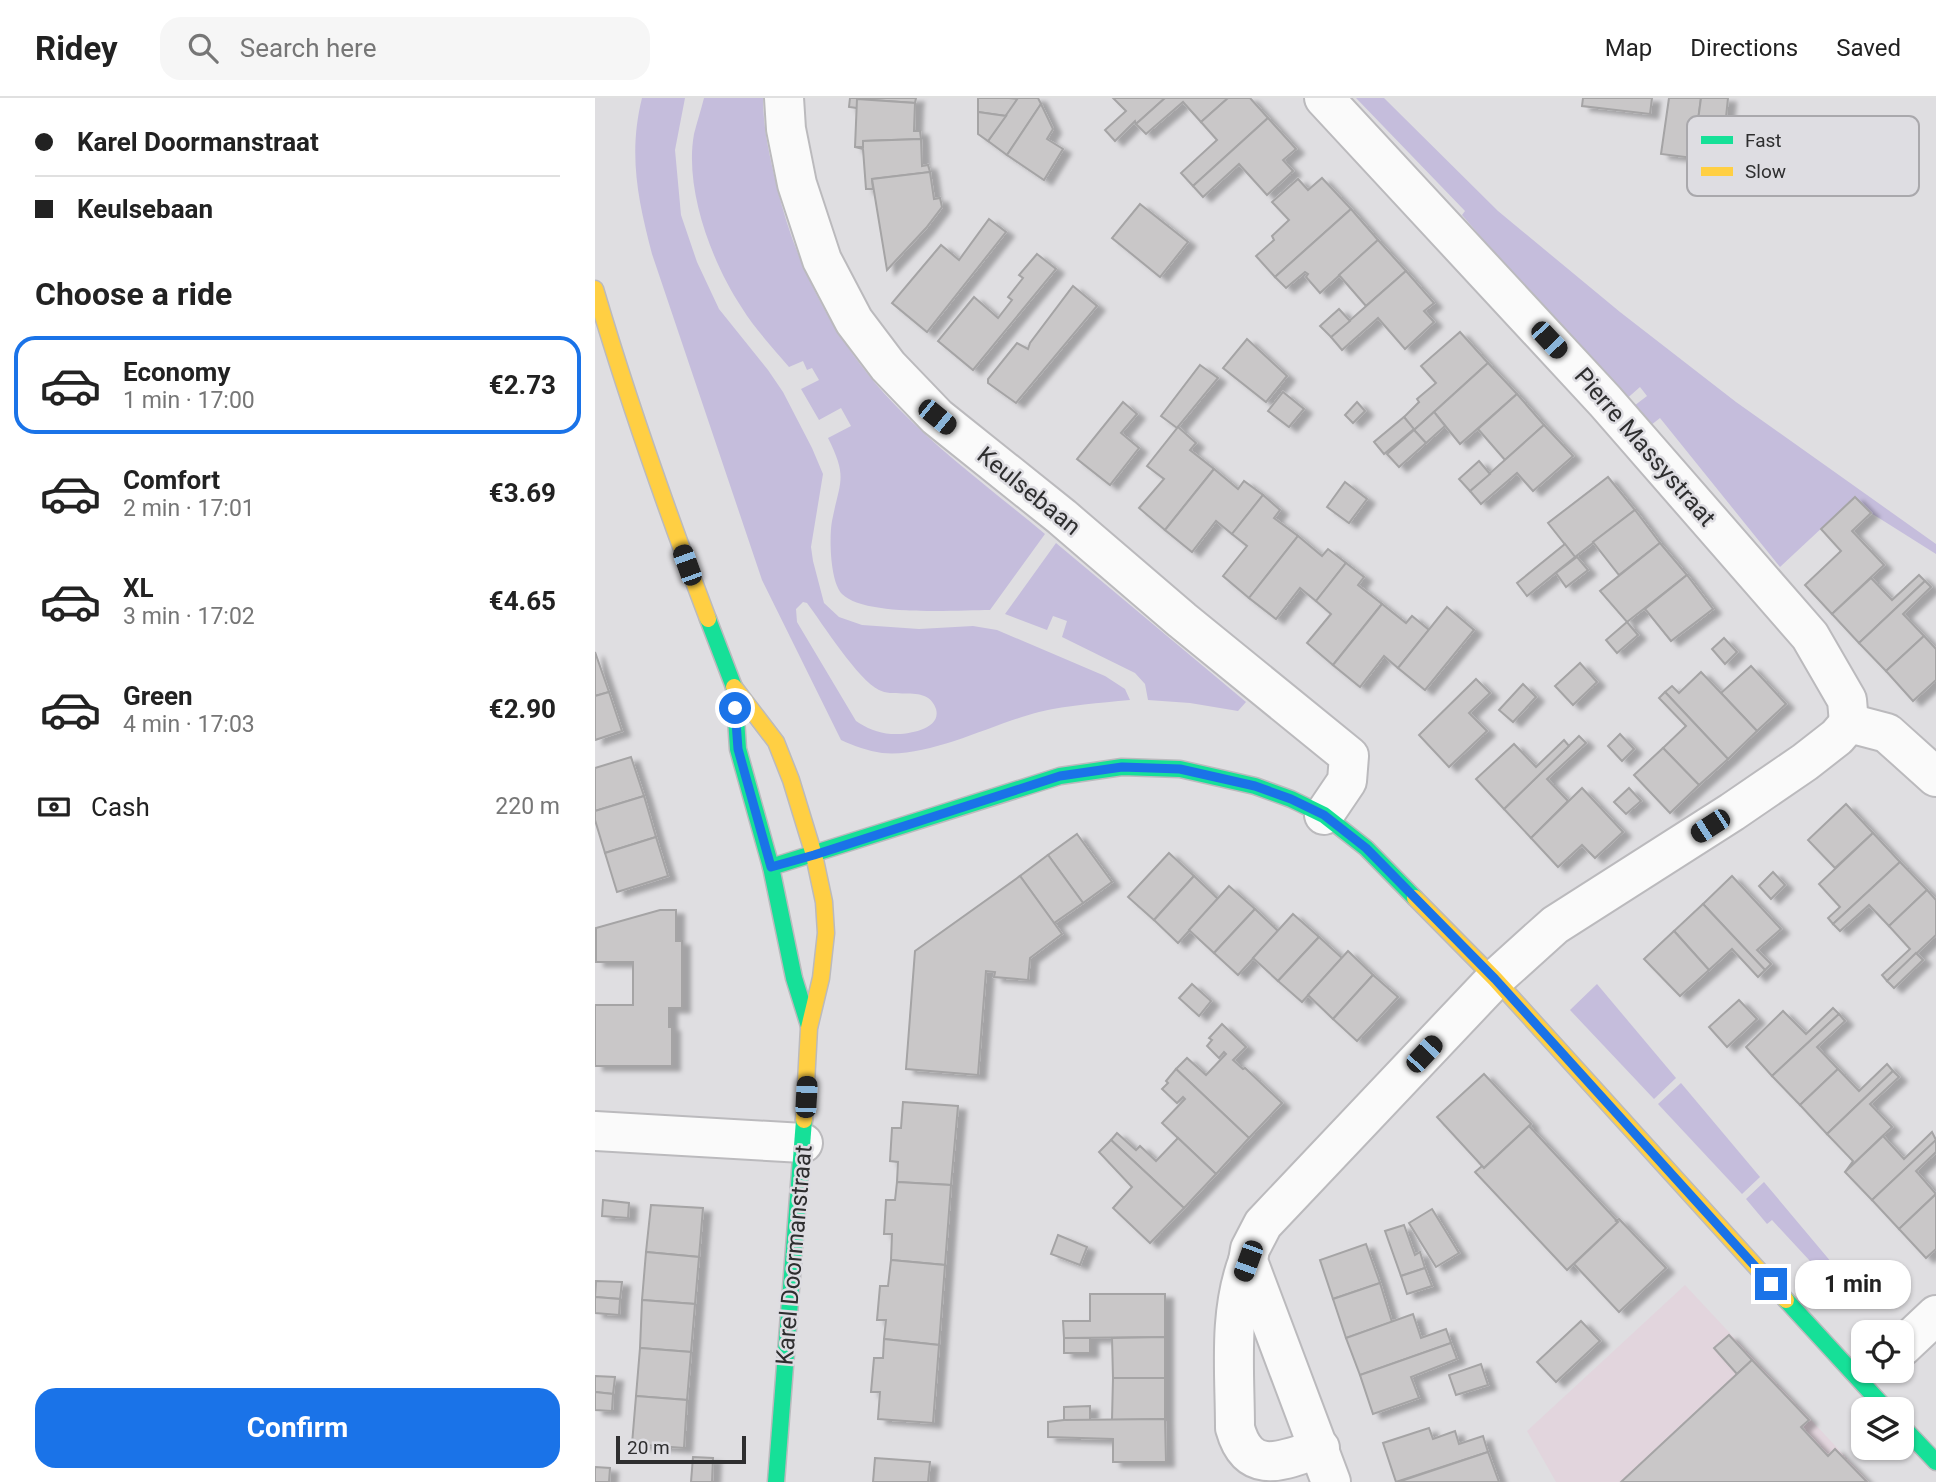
<!DOCTYPE html>
<meta charset="utf-8">
<style>
:root{--surface:#fff;--page:#f6f6f6;--text:#222;--muted:#767676;--line:#e0e0e0;--accent:#1a73e8}
body{margin:0;font-family:Roboto,sans-serif;background:var(--page);color:var(--text);height:100vh;display:flex;flex-direction:column;font-size:26px;white-space:nowrap}
*{box-sizing:border-box;margin:0}
p{font-size:23px;color:var(--muted)}
.icon{flex:none;width:38px;height:38px;fill:none;stroke:currentColor;stroke-width:2;stroke-linecap:round;stroke-linejoin:round}
.map{position:relative;flex:1;overflow:hidden}
.side{display:flex;flex-direction:column;background:var(--surface);width:595px}
.side>*{flex:none}
.top-card{display:grid;align-content:center;height:154px;padding:0 35px;background:var(--surface)}
.fabs{position:absolute;left:1256px;top:1222px;display:grid;gap:14px}
.fabs a{display:grid;place-items:center;width:63px;height:63px;border-radius:14px;background:var(--surface);box-shadow:0 2px 5px #0004;font-size:35px}
.scale{position:absolute;left:21px;bottom:18px;width:130px;box-sizing:border-box;padding-left:7px;border:4px solid #2e2e2f;border-top:0;font-size:19px;line-height:24px;white-space:nowrap;color:#2e2e2f;-webkit-text-stroke:5px #dedde2;paint-order:stroke}
.end{position:absolute;width:32px;height:32px;margin:-16px;border:9px solid #1a73e8;background:#fff;box-shadow:0 0 0 4px #fff}
.from{border-radius:50%}
.bubble{position:absolute;height:49px;border-radius:21px;background:var(--surface);box-shadow:0 2px 5px #0004;font-size:23px;font-weight:700;line-height:49px;text-align:center}
.car{position:absolute;width:21px;height:42px;margin:-21px -10px;border-radius:9px;box-shadow:0 0 5px 2px #0007;background:linear-gradient(#222 24%,#8ab4d8 0 40%,#222 0 76%,#8ab4d8 0 86%,#222 0)}
.top-card b{display:flex;align-items:center;gap:24px;height:66px;font-size:26px}
.top-card b+b{border-top:2px solid var(--line)}
.top-card i{width:18px;height:18px;background:var(--text)}
ul{padding:0;list-style:none}
li{display:flex;align-items:center;gap:21px;height:98px;margin:0 14px 10px;padding:0 21px;border:4px solid transparent;border-radius:21px}
li div{flex:1}
li b{display:block;font-size:26px}
li em{font-style:normal;font-weight:700}
li.current{border-color:var(--accent)}
li>.icon{width:63px;height:63px;stroke-width:1.5}
h2{padding:0 35px;font-size:32px;line-height:84px}
.pay{display:flex;align-items:center;gap:18px;height:77px;padding:0 35px;font-size:26px}
.pay p{margin-inline-start:auto}
.cta{display:flex;gap:14px;margin-top:auto;padding:14px 35px}
.cta a{flex:1;height:80px;border-radius:21px;background:var(--accent);color:#fff;font-size:28px;font-weight:700;line-height:80px;text-align:center}
header{display:flex;align-items:center;gap:42px;box-sizing:border-box;height:98px;padding:0 35px;background:var(--surface);border-bottom:2px solid var(--line)}
header strong{font-size:33px}
nav{display:flex;gap:38px;margin-inline-start:auto;font-size:24px}
.search{width:490px;height:63px;background:var(--page);display:flex;align-items:center;gap:18px;box-sizing:border-box;padding:0 24px;border-radius:21px;color:var(--muted);font-size:26px}
main{display:flex;flex:1;min-height:0}
.map>svg:first-child{display:block}
.commercial{fill:#e2d5dd}
.green{fill:#c5bddc;fill-rule:evenodd}
.building{fill:#c9c7c8;stroke:#a5a4a5;stroke-width:2;filter:url(#shadow)}
.lines{fill:none;stroke-linecap:round;stroke-linejoin:round}
.street-casing{stroke:#bbbabd;stroke-width:42}
.fast-casing{stroke:#bbbabd;stroke-width:19}
.slow-casing{stroke:#bbbabd;stroke-width:19}
.street{stroke:#fafafa;stroke-width:38}
.fast{stroke:#16e098;stroke-width:16}
.slow{stroke:#ffcf43;stroke-width:16}
.route{stroke:#1a73e8;stroke-width:9}
.labels{text-anchor:middle;dominant-baseline:central;stroke-width:5;stroke-linejoin:round;paint-order:stroke}
.street-label{font-size:24px;fill:#2e2e2f;stroke:#dedde2}
.key{fill:#dedde2;stroke:#a9a8ac;stroke-width:2}
.key-label{font-size:19px;fill:#2e2e2f}
</style>
<header>
<strong>Ridey</strong>
<div class="search"><svg class="icon" aria-label="search" viewBox="0 0 24 24"><circle cx="10" cy="10" r="6"/><path d="M15 15l6 6"/></svg>Search here</div>
<nav><a>Map</a><a>Directions</a><a>Saved</a></nav>
</header>
<main>
<section class="side">
<div class="top-card">
<b><i class="from"></i>Karel Doormanstraat</b>
<b><i></i>Keulsebaan</b>
</div>
<h2>Choose a ride</h2>
<ul>
<li class="current"><svg class="icon" aria-label="car" viewBox="0 0 24 24"><path d="M5 17H2v-5l4-1 3-4h7l3 4 3 1v5h-3M9 17h6M6 11h13"/><circle cx="7" cy="17" r="2"/><circle cx="17" cy="17" r="2"/></svg><div><b>Economy</b><p>1 min · 17:00</p></div><em>€2.73</em></li>
<li><svg class="icon" aria-label="car" viewBox="0 0 24 24"><path d="M5 17H2v-5l4-1 3-4h7l3 4 3 1v5h-3M9 17h6M6 11h13"/><circle cx="7" cy="17" r="2"/><circle cx="17" cy="17" r="2"/></svg><div><b>Comfort</b><p>2 min · 17:01</p></div><em>€3.69</em></li>
<li><svg class="icon" aria-label="car" viewBox="0 0 24 24"><path d="M5 17H2v-5l4-1 3-4h7l3 4 3 1v5h-3M9 17h6M6 11h13"/><circle cx="7" cy="17" r="2"/><circle cx="17" cy="17" r="2"/></svg><div><b>XL</b><p>3 min · 17:02</p></div><em>€4.65</em></li>
<li><svg class="icon" aria-label="car" viewBox="0 0 24 24"><path d="M5 17H2v-5l4-1 3-4h7l3 4 3 1v5h-3M9 17h6M6 11h13"/><circle cx="7" cy="17" r="2"/><circle cx="17" cy="17" r="2"/></svg><div><b>Green</b><p>4 min · 17:03</p></div><em>€2.90</em></li>
</ul>
<div class="pay"><svg class="icon" aria-label="cash" viewBox="0 0 24 24"><path d="M3 7h18v10H3z"/><circle cx="12" cy="12" r="2"/></svg>Cash<p>220 m</p></div>
<div class="cta"><a>Confirm</a></div>
</section>
<div class="map">
<svg width="1341" height="1384" viewBox="0 0 1341 1384">
<defs>
<filter id="shadow"><feDropShadow dx="8" dy="4.5" stdDeviation="2" flood-color="#0004"/></filter>
</defs>
<rect width="100%" height="100%" fill="#dfdee1"/>
<path class="commercial" d="M1090,1187L1274,1384H961L932,1333Z"/>
<g class="green">
<path d="M47,0H90L80,52L86,117L102,164L124,211L173,272L188,294L217,350L228,376L216,449L218,463L229,505L244,519L267,527L324,531L378,528L402,532L510,578L530,591L535,602C504,605 474,607 444,614C397,626 334,660 287,655C273,653 259,648 246,642L167,482L57,156C43,102 33,56 47,0ZM208,504L212,505C227,525 263,582 284,592C301,601 333,586 341,611C347,632 310,637 296,636C283,635 271,630 261,623L202,524L201,511Z"/>
<path d="M109,0H168C168,31 175,60 182,89C202,173 244,250 304,311C349,357 401,395 450,436L395,512C362,512 270,519 247,496C235,484 234,439 237,423C245,382 253,380 233,340L256,328L246,310L224,322L206,291L224,282L217,270L212,272L208,263L194,269C178,250 160,231 147,210C117,165 89,91 99,36C102,24 106,12 109,0Z"/>
<path d="M761,0H789L903,113L1025,214L1141,304L1341,446V456L1276,415L1260,399L1185,469L1065,320L1051,331L1035,311L1052,298L1045,289L1028,304L867,117L870,113Z"/>
<path d="M461,445L651,604L643,613L595,605L553,602L550,586L540,575L467,539L472,523L458,518L452,532L410,516Z"/>
<path d="M1002,886L1081,980L1059,1001L975,912Z"/>
<path d="M1086,985L1165,1079L1147,1096L1063,1006Z"/>
<path d="M1169,1084L1263,1196L1253,1204L1177,1122L1172,1126L1151,1101Z"/>
</g>
<g class="building">
<path d="M255,0H321L320,5L262,1V10L254,9Z"/>
<path d="M383,0H414L423,1L411,18L383,14Z"/>
<path d="M423,0H443L446,6L412,57L393,43Z"/>
<path d="M518,0H570L541,26L540,23L520,43L510,32L531,13Z"/>
<path d="M570,0H633L606,24L588,4L551,36L541,26Z"/>
<path d="M633,0H655L673,20L598,88L586,75L622,42L606,24Z"/>
<path d="M988,0H1057L1055,16L987,8Z"/>
<path d="M1074,0H1106L1098,60L1066,56Z"/>
<path d="M1106,0H1133L1127,57L1100,44Z"/>
<path d="M262,1L320,5L319,33H325L326,41L268,43V49H260Z"/>
<path d="M446,6L458,31L452,41L468,51L449,82L412,57Z"/>
<path d="M383,14L411,18L393,43L383,36Z"/>
<path d="M673,20L701,51L688,62L698,73L672,97L644,66L608,99L598,88Z"/>
<path d="M326,41L327,68L333,67L335,74L277,81L278,91H271L268,51L260,49H268V43Z"/>
<path d="M335,74L339,101L345,100L347,109L331,130L292,172L277,81Z"/>
<path d="M727,80L756,111L680,179L661,158L679,142L677,138L694,122L677,104L703,81L713,92Z"/>
<path d="M545,106L593,144L565,179L517,140Z"/>
<path d="M756,111L783,142L725,195L711,179L713,176L710,174L691,190L680,179Z"/>
<path d="M394,121L411,134L332,234L297,205L346,147L364,162Z"/>
<path d="M783,142L811,173L771,208L744,177Z"/>
<path d="M442,156L461,171L378,272L343,243L379,199L403,220L417,202L413,199L428,180L424,177Z"/>
<path d="M811,173L839,205L829,213L839,224L810,251L783,220L747,252L736,239Z"/>
<path d="M478,188L502,208L421,305L393,285V281L422,245L433,251L435,245Z"/>
<path d="M744,211L755,223L736,239L725,228Z"/>
<path d="M865,234L893,265L819,332L809,319L824,304L822,301L841,285L826,268Z"/>
<path d="M652,241L692,278L671,304L628,270Z"/>
<path d="M893,265L922,296L865,346L839,314Z"/>
<path d="M605,267L623,280L582,330L566,318Z"/>
<path d="M688,294L709,311L694,329L673,313Z"/>
<path d="M922,296L949,327L910,362L883,331Z"/>
<path d="M528,304L542,316L526,335L544,350L515,387L482,361Z"/>
<path d="M762,304L770,313L758,325L750,317Z"/>
<path d="M839,314L850,328L831,345L819,332Z"/>
<path d="M809,319L819,331L789,356L779,344Z"/>
<path d="M949,327L978,358L938,393L922,375L886,406L875,393Z"/>
<path d="M583,329L601,345L595,352L619,371L570,432L544,410L569,381L552,368Z"/>
<path d="M819,332L831,345L804,369L792,356Z"/>
<path d="M884,363L895,376L875,393L864,381Z"/>
<path d="M619,371L643,391L649,383L668,397L637,436L621,423L597,454L570,432Z"/>
<path d="M1013,379L1040,412L980,459L953,425Z"/>
<path d="M750,384L772,401L754,425L732,409Z"/>
<path d="M668,397L685,412L679,420L703,438L654,500L628,478L652,448L637,436Z"/>
<path d="M1260,399L1276,415L1257,433L1289,467L1237,516L1210,487L1246,453L1226,431Z"/>
<path d="M1040,412L1065,445L1024,477L998,444Z"/>
<path d="M703,438L727,458L733,451L751,465L721,503L705,490L681,521L654,500Z"/>
<path d="M1065,445L1092,477L1032,524L1005,493Z"/>
<path d="M970,446L980,459L932,498L922,485Z"/>
<path d="M982,459L993,472L971,489L961,475Z"/>
<path d="M751,465L769,479L763,487L787,506L738,567L712,545L736,516L721,503Z"/>
<path d="M1092,477L1118,511L1076,543L1050,511Z"/>
<path d="M1324,477L1330,483L1264,545L1237,516L1276,480L1297,502Z"/>
<path d="M1330,483L1336,489L1308,516L1329,538L1291,573L1264,545Z"/>
<path d="M787,506L811,525L817,518L834,532L803,570L789,558L765,589L738,567Z"/>
<path d="M852,509L879,532L830,592L803,570Z"/>
<path d="M1032,524L1043,537L1022,555L1011,542Z"/>
<path d="M1329,538L1341,551V582L1318,603L1291,573Z"/>
<path d="M1129,540L1142,554L1130,566L1117,551Z"/>
<path d="M0,554L14,594L0,598Z"/>
<path d="M985,565L1002,584L978,607L960,588Z"/>
<path d="M1156,568L1191,606L1162,633L1126,595Z"/>
<path d="M1106,574L1162,633L1133,661L1070,594L1077,588L1084,595Z"/>
<path d="M881,581L895,595L874,615L892,633L854,669L824,637Z"/>
<path d="M928,586L941,599L918,624L904,612Z"/>
<path d="M14,594L27,633L0,642V598Z"/>
<path d="M1070,594L1133,661L1104,687L1068,650L1091,628L1064,600Z"/>
<path d="M1025,636L1039,651L1027,663L1013,648Z"/>
<path d="M984,638L991,645L952,681L973,703L936,740L909,711Z"/>
<path d="M969,642L974,648L909,711L881,681L919,646L941,669Z"/>
<path d="M1068,650L1104,687L1075,715L1039,677Z"/>
<path d="M36,659L49,698L0,713V670Z"/>
<path d="M987,690L1028,734L1000,760L987,747L963,769L936,740Z"/>
<path d="M1034,690L1046,703L1031,716L1019,704Z"/>
<path d="M49,698L61,739L10,755L0,722V713Z"/>
<path d="M1251,706L1278,735L1240,770L1213,742Z"/>
<path d="M1278,735L1305,764L1238,826L1233,820L1245,809L1224,786Z"/>
<path d="M482,736L517,784L488,805L453,757Z"/>
<path d="M61,739L73,778L22,794L10,755Z"/>
<path d="M574,755L599,778L559,822L533,799Z"/>
<path d="M453,757L488,805L459,825L425,778Z"/>
<path d="M1305,764L1332,792L1294,828L1274,807L1245,833L1238,826Z"/>
<path d="M1178,774L1190,787L1176,801L1164,788Z"/>
<path d="M425,778L467,836L435,860L433,882L399,879L400,874L391,873L383,977L311,971L320,853Z"/>
<path d="M599,778L623,801L583,845L559,822Z"/>
<path d="M1137,778L1186,831L1162,852L1176,866L1170,872L1108,806Z"/>
<path d="M634,788L660,811L619,855L594,832Z"/>
<path d="M1332,792L1341,802V837L1292,883L1287,877L1315,851L1294,828Z"/>
<path d="M1108,806L1170,872L1163,879L1137,851L1114,872L1079,833Z"/>
<path d="M660,811L683,833L643,877L619,855Z"/>
<path d="M65,812H81V843H87V910H74V929H77V968H0V907H38V864H1V830Z"/>
<path d="M698,816L724,839L683,883L658,860Z"/>
<path d="M1079,833L1114,872L1085,898L1049,861Z"/>
<path d="M724,839L747,860L707,904L683,883Z"/>
<path d="M753,853L778,877L738,921L713,897Z"/>
<path d="M1321,855L1328,862L1299,890L1292,883Z"/>
<path d="M778,877L803,899L762,943L738,921Z"/>
<path d="M597,886L616,903L604,918L584,900Z"/>
<path d="M1144,902L1162,921L1132,949L1114,929Z"/>
<path d="M1238,910L1244,916L1177,978L1151,949L1188,913L1211,936Z"/>
<path d="M1244,916L1250,923L1222,949L1243,971L1205,1007L1177,978Z"/>
<path d="M627,926L651,949L638,962L648,971L650,970L687,1005L654,1040L581,971L592,960L611,977L631,956L629,954L624,960L612,948L617,942L614,940Z"/>
<path d="M1292,966L1298,973L1232,1036L1205,1007L1243,971L1264,993Z"/>
<path d="M581,971L654,1040L621,1076L567,1025L590,1001L588,999L582,1005L567,991L573,985L571,983Z"/>
<path d="M1298,973L1304,979L1275,1006L1297,1029L1250,1074L1258,1063L1232,1036Z"/>
<path d="M889,976L936,1026L889,1070L842,1019Z"/>
<path d="M308,1004L363,1008L356,1087L302,1084L303,1064L295,1063L297,1030H306Z"/>
<path d="M934,1028L1023,1124L972,1172L880,1074L887,1068L889,1070Z"/>
<path d="M1337,1034L1341,1042L1277,1102L1250,1074L1288,1038L1309,1061Z"/>
<path d="M522,1035L541,1052L545,1048L561,1063L583,1040L621,1076L589,1110L516,1042Z"/>
<path d="M516,1042L589,1110L555,1145L518,1110L537,1089L504,1054Z"/>
<path d="M1341,1042V1054L1321,1073L1341,1096L1304,1131L1277,1102Z"/>
<path d="M302,1084L356,1087L350,1167L296,1162L297,1136H289L291,1102H300Z"/>
<path d="M1341,1096V1151L1331,1160L1304,1131Z"/>
<path d="M8,1102L34,1105L33,1120L7,1118Z"/>
<path d="M56,1107L108,1110L104,1159L51,1154Z"/>
<path d="M837,1111L864,1155L841,1169L814,1125Z"/>
<path d="M1024,1121L1071,1170L1024,1214L979,1166L1023,1124L1021,1123Z"/>
<path d="M809,1127L820,1157L825,1154L830,1170L806,1178L790,1133Z"/>
<path d="M463,1137L492,1149L485,1167L456,1156Z"/>
<path d="M771,1146L785,1185L738,1201L725,1162Z"/>
<path d="M51,1154L104,1159L100,1206L47,1202Z"/>
<path d="M296,1162L350,1167L344,1247L289,1241L291,1222H282L285,1188H293Z"/>
<path d="M830,1170L837,1188L812,1196L806,1178Z"/>
<path d="M1,1183L27,1184L25,1201L0,1199Z"/>
<path d="M785,1185L797,1224L751,1240L738,1201Z"/>
<path d="M495,1196H570V1239L469,1240L468,1223H495Z"/>
<path d="M0,1199L25,1201L24,1217L0,1215Z"/>
<path d="M47,1202L100,1206L96,1254L45,1250Z"/>
<path d="M818,1216L826,1240L851,1231L856,1245L765,1277L751,1240Z"/>
<path d="M986,1223L1005,1243L961,1284L942,1264Z"/>
<path d="M1134,1237L1157,1262L1142,1276L1119,1250Z"/>
<path d="M570,1239V1280H518L517,1240Z"/>
<rect x="469" y="1240" width="26" height="15"/>
<path d="M289,1241L344,1247L338,1325L283,1321L285,1294H276L279,1260H288Z"/>
<path d="M856,1245L862,1261L816,1279L824,1300L778,1316L765,1277Z"/>
<path d="M45,1250L96,1254L92,1302L41,1298Z"/>
<path d="M1157,1262L1214,1322L1206,1329L1233,1358L1240,1351L1272,1384H1026Z"/>
<path d="M886,1266L893,1287L861,1297L854,1277Z"/>
<path d="M0,1278L20,1279L18,1296L0,1294Z"/>
<path d="M518,1280H570V1321L517,1322Z"/>
<path d="M0,1294L18,1296L17,1313L0,1312Z"/>
<path d="M41,1298L92,1302L89,1350L37,1346Z"/>
<path d="M495,1308V1322H469V1309Z"/>
<path d="M570,1321L571,1364H518V1341L453,1339V1324L469,1322Z"/>
<path d="M834,1330L838,1341L860,1333L864,1346L888,1338L893,1354L801,1384L788,1345Z"/>
<path d="M893,1354L904,1384H803Z"/>
<path d="M98,1359L118,1360L117,1384H96Z"/>
<path d="M280,1360L335,1364L333,1384H278Z"/>
<path d="M0,1369L15,1370L14,1384H0Z"/>
</g>
<g class="lines">
<g class="street-casing">
<g id="street">
<path d="M189,0L191,31L202,86L227,162L259,223L293,268L342,319L467,419L587,522L754,658L752,683L729,717"/>
<path d="M729,0L1010,303L1215,538L1252,602L1254,625"/>
<path d="M0,1033L208,1045"/>
<path d="M653,1163C633,1216 640,1274 640,1330C654,1380 689,1362 725,1350"/>
<path d="M1307,1249L1341,1217"/>
<path d="M736,1384L653,1163L655,1151L668,1126L900,881L960,827L1137,714L1210,664L1242,639L1254,625L1292,635L1341,679"/>
</g>
</g>
<g class="fast-casing">
<g id="fast">
<path d="M113,521L139,589L143,651L176,769L199,880L214,928"/>
<path d="M176,769L465,678L527,669L585,671L660,688L696,701L729,717L771,750L820,800"/>
<path d="M1191,1202L1291,1311"/>
<path d="M1307,1328L1341,1364"/>
<path d="M181,1384L209,1022"/>
</g>
</g>
<g class="slow-casing">
<g id="slow">
<path d="M0,191C33,303 72,413 113,521"/>
<path d="M139,589L181,644L196,682L219,757L229,804L231,835L226,880L214,930L209,1022"/>
<path d="M820,800L900,881L1191,1202"/>
</g>
</g>
<use href="#street" class="street"/>
<use href="#fast" class="fast"/>
<use href="#slow" class="slow"/>
</g>
<g class="lines">
<path class="route" d="M140,610L143,651L176,769L219,757L465,678L527,669L585,671L660,688L696,701L729,717L771,750L900,881L1176,1186"/>
</g>
<g class="labels">
<g class="street-label">
<text transform="translate(1050 349) rotate(49)">Pierre Massystraat</text>
<text transform="translate(434 393) rotate(39)">Keulsebaan</text>
<text transform="translate(199 1157) rotate(-85)">Karel Doormanstraat</text>
</g>
</g>
<rect x="1092" y="18" width="232" height="80" rx="10" class="key"/>
<rect x="1106" y="38" width="32" height="8" fill="#16e098"/>
<rect x="1106" y="69" width="32" height="9" fill="#ffcf43"/>
<g class="key-label">
<text x="1150" y="49">Fast</text>
<text x="1150" y="80">Slow</text>
</g>
</svg>
<div class="fabs">
<a><svg class="icon" aria-label="locate" viewBox="0 0 24 24"><circle cx="12" cy="12" r="6"/><path d="M12 2v4M12 18v4M2 12h4M18 12h4"/></svg></a>
<a><svg class="icon" aria-label="layers" viewBox="0 0 24 24"><path d="M12 4l9 5-9 5-9-5zM3 14l9 5 9-5"/></svg></a>
</div>
<div class="scale">20 m</div>
<i class="end from" style="left:140px;top:610px"></i>
<i class="end" style="left:1176px;top:1186px"></i>
<div class="bubble" style="left:1200px;top:1162px;width:116px">1 min</div>
<i class="car" style="left:954px;top:242px;rotate:137deg"></i>
<i class="car" style="left:342px;top:319px;rotate:129deg"></i>
<i class="car" style="left:92px;top:467px;rotate:340deg"></i>
<i class="car" style="left:1115px;top:728px;rotate:237deg"></i>
<i class="car" style="left:829px;top:956px;rotate:43deg"></i>
<i class="car" style="left:211px;top:999px;rotate:3deg"></i>
<i class="car" style="left:653px;top:1163px;rotate:200deg"></i>
</div>
</main>
